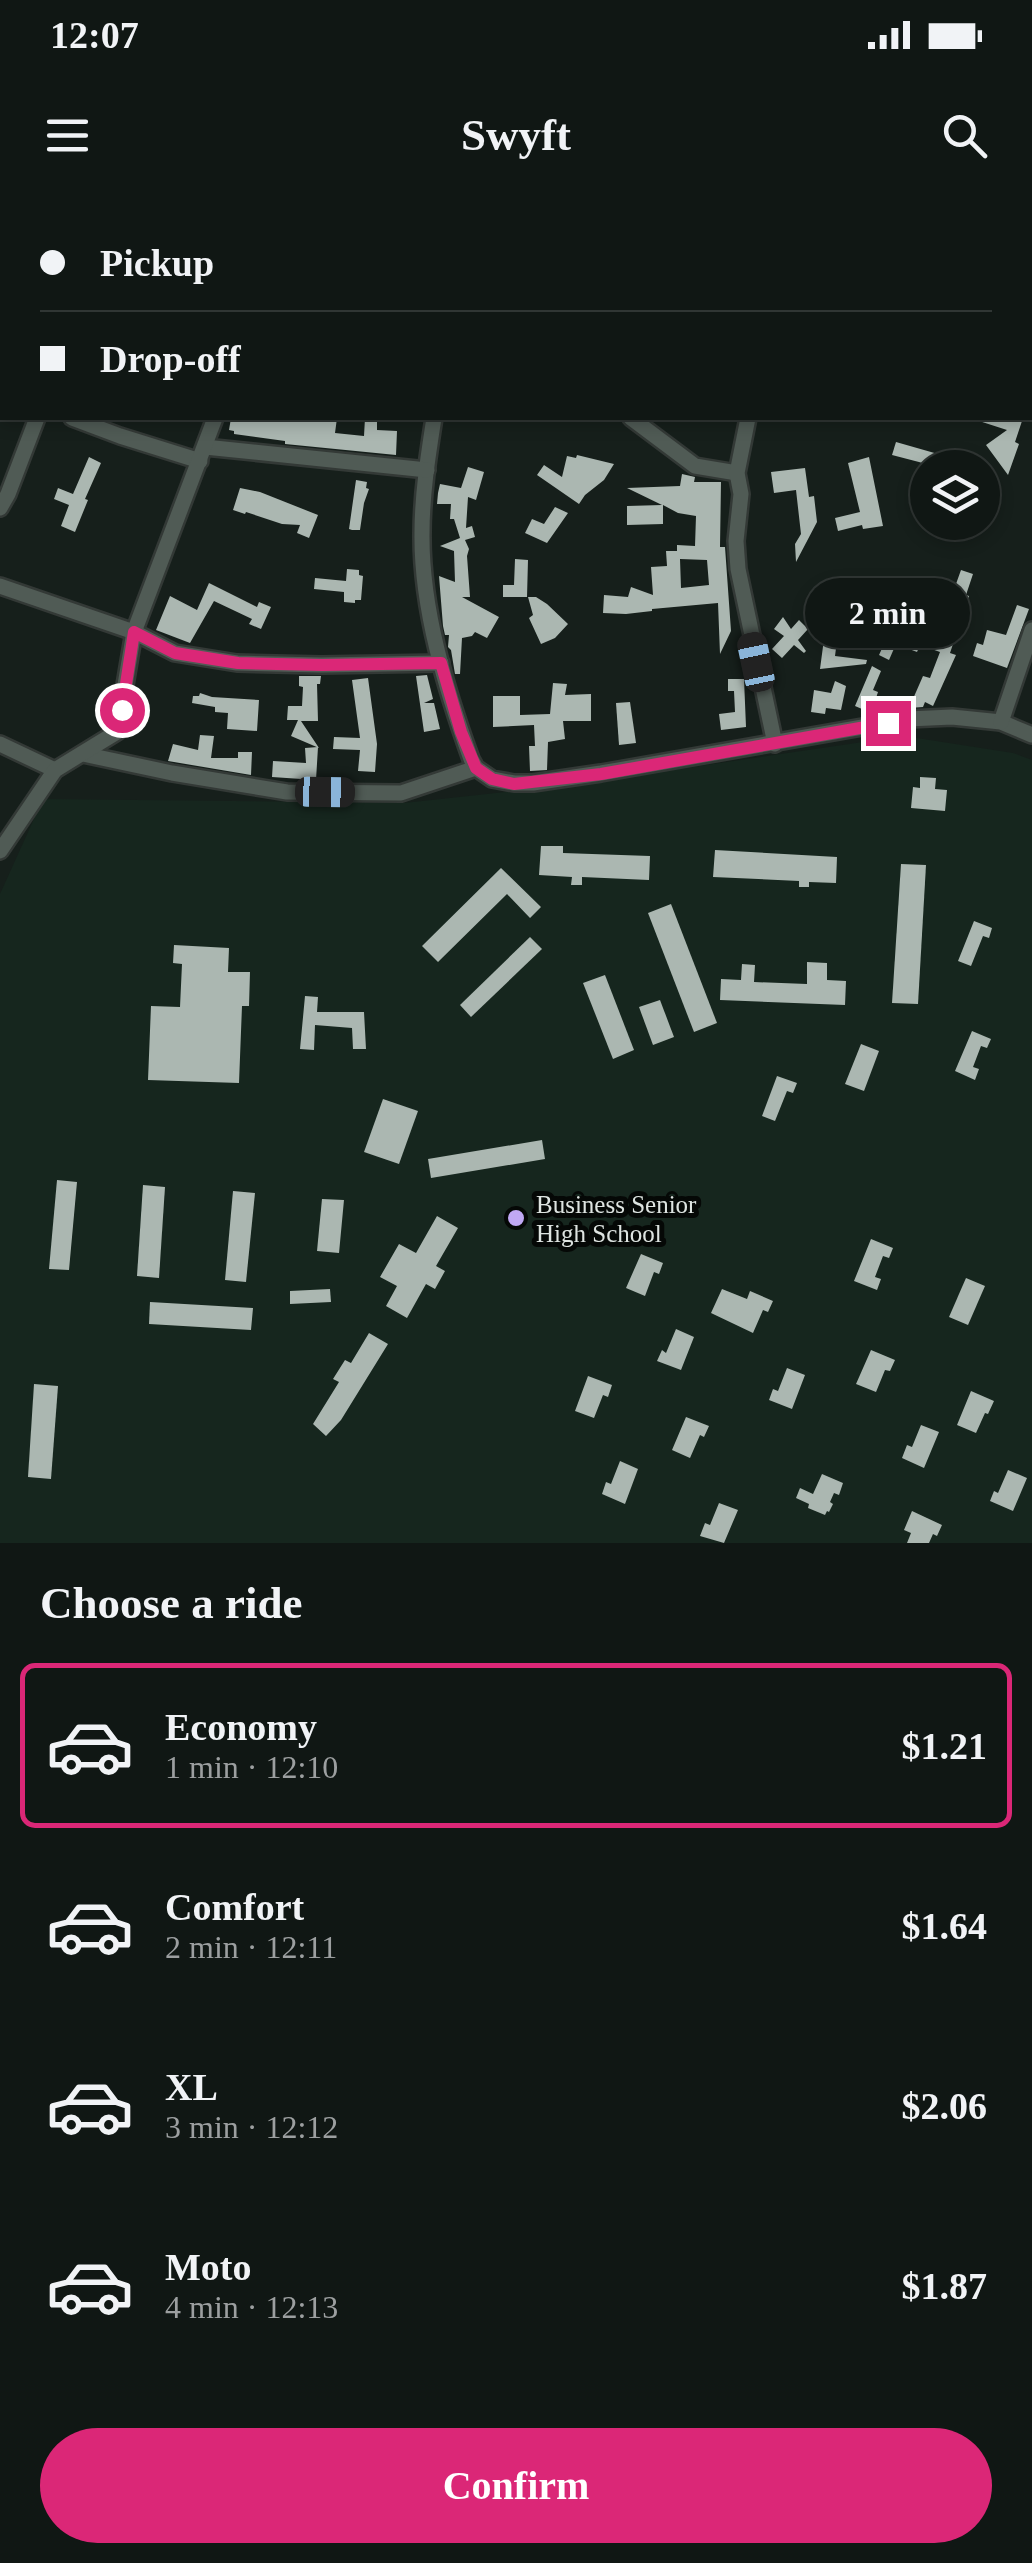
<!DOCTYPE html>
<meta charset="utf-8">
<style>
:root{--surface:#101714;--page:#19201d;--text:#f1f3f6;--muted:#9c9fa0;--line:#303634;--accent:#db2777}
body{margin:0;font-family:"Times New Roman",serif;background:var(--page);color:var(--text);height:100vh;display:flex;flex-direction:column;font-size:38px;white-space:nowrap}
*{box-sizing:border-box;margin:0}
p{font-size:32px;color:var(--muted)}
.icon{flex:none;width:55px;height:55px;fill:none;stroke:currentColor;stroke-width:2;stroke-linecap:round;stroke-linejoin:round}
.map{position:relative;height:1343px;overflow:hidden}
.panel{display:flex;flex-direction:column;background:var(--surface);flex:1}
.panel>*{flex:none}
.top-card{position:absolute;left:0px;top:0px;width:1032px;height:220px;box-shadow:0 5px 15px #0003,0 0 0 2px var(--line);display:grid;align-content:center;height:220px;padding:0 40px;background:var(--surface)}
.fabs{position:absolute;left:910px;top:250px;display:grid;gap:20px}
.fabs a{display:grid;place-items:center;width:90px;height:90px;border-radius:50%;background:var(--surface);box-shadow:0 5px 15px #0003,0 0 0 2px var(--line);font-size:50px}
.end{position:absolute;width:45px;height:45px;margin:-22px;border:12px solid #db2777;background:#fff;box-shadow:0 0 0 5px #fff}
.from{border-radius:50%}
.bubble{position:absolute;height:70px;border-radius:35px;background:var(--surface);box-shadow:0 5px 15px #0003,0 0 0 2px var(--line);font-size:32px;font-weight:800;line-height:70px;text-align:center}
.car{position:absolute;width:30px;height:60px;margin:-30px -15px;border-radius:12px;box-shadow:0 0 8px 2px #0007;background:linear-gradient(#222 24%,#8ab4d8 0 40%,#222 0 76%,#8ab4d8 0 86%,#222 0)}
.top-card b{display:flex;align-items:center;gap:35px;height:95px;font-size:38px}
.top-card b+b{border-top:2px solid var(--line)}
.top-card i{width:25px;height:25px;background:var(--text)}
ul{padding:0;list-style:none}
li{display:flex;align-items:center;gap:30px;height:165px;margin:0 20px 15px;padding:0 20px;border:5px solid transparent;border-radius:15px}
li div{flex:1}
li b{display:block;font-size:38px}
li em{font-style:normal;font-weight:800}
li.current{border-color:var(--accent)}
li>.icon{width:90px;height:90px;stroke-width:1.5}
h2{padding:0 40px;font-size:45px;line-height:120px}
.action{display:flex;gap:20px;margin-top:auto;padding:20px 40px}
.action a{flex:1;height:115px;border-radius:60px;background:var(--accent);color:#fff;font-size:40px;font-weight:800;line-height:115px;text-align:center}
.status{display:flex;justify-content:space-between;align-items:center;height:70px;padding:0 50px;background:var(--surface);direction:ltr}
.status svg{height:28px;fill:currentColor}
header{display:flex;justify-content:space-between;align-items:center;height:130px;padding:0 40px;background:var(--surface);font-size:45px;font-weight:800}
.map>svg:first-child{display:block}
.built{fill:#16261e}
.building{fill:#abb7b1;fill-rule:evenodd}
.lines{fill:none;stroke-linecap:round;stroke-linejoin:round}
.minor-casing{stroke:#333936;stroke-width:20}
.minor{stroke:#505b55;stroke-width:15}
.route{stroke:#db2777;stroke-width:12}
.poi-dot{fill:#c0a8f4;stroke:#050806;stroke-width:4}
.labels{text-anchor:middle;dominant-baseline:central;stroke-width:10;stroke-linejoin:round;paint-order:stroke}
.poi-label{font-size:25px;fill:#dee4e1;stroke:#050806;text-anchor:start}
</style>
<div class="status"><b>12:07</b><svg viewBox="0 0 49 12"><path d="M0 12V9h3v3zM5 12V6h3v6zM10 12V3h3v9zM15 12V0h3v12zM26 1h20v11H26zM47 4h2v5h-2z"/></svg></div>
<header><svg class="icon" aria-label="menu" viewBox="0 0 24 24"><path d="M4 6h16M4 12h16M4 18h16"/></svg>Swyft<svg class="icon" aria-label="search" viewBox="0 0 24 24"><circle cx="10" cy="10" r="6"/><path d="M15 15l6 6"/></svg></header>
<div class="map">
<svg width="1032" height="1343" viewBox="0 0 1032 1343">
<rect width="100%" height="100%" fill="#161f1b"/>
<path class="built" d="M904,536L1013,553L1032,560V1343H0V694L43,599L404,603L570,585Z"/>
<g class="building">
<path d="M231,218L250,220L251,218H337L335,233L364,236L365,218H377V230L397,231L396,255L285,244V241L234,234V231L229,230Z"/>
<path d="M976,218H1023L1015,242L1019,244L1008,275L986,245L1007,230L976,220Z"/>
<path d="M896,242L945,256L942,268L892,255Z"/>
<path d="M577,255L614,264L604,280L585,295L579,304L537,275L544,265L562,277L567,256L576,258Z"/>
<path d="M89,257L101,263L85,299L88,300L75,332L61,326L69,305L54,299L58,288L73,294Z"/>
<path d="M869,257L883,326L863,329L862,325L838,331L835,318L860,312L848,263Z"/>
<path d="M468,267L484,272L476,300L468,297L466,328L472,326L475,337L465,340L469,349L467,356L470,397H462L499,417L487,438L475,432L472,436L462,438L460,474H455L451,450L448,447L449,435H445L443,426L439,376L455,382L454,351L440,346L460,338L454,319H450L451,304H437L438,293L440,284L461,288Z"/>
<path d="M805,268L809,297L814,296L817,322L796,362L795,344L801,334L796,290L774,293L771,272Z"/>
<path d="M682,274L695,277L694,282H721L720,347H725L731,431L720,454L718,403L652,409V411L626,414L603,413L604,395L628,397L631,387L653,395L651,367L667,366L666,351H677V345L695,346L696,316L678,313L663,305V324L627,325V306L662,305L627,288L680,286ZM680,359L707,360L709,385L681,388Z"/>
<path d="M356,280L367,282L366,288L369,289L364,303L360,330H352L349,329Z"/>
<path d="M240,288L260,292L318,315L309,338L297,333L300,325L282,324L246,312L245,314L233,310Z"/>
<path d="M555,307L568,313L547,343L525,333L532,319L544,324Z"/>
<path d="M515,359L528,360L527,397H503V385H514Z"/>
<path d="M347,369L359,370V375L363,376L361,400H355V403L344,402V392L314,389L315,378L346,381Z"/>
<path d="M961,370L973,374L966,395L969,396L950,453L956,455L933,506L925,502L923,507L909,508L923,476L930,478L940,452L920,445L917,452L896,444L889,460L879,455L896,418L942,436L950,410L947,409Z"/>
<path d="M209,383L257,407L259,402L271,407L261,429L249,424L252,419L214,401L190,443L156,430L170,396L197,410Z"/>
<path d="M831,383L841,410L835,456L867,460L866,464L820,469L828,409L825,411L817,389Z"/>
<path d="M528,397H536L547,404L568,424L555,438L541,444L529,418L533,415Z"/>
<path d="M1017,405L1029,409L1007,468L973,456L977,443L983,445L987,430L1006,435Z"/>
<path d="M783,417L791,429L799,420L808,429L798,440L806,451L804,453L794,445L782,458L772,449L784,436L774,429Z"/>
<path d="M872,466L881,471L873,490L878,492L876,498L896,506L894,510L869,514V512L855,506Z"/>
<path d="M427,475L433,499L424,503H434L440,529L424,532L416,476Z"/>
<path d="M299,476H321L320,484H317L318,521H301L319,548L291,536L298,520H287L288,506H302L303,487L299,486Z"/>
<path d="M368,478L377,544L375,572L358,571L360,550L333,549L334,537L360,538L352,480Z"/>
<path d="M728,479H744L746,527L721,530L719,514L735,512L734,491H728Z"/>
<path d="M835,481L846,486L841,510L826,508L825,514L811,512L814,490L831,493Z"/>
<path d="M553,483L567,484L565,495L591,494V521H563L565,539L548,542L547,570L530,571L529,546H535L534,525L493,527V496H520V515L550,514Z"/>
<path d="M200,493L212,497L259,500L257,531L227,529L228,513L215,512V507L192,503L193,496H199Z"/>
<path d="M630,502L636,543L619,545L616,503Z"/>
<path d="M200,535L214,536L211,558H238V552H252L251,575L168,561L173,544L198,550Z"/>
<path d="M318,547L316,580L272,577L273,561L306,563L305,548Z"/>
<path d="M920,577L936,578L935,589L947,590L945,611L911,608L913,587L920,588Z"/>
<path d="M541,646H563V653L650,656L649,680L582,677V685H571L572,677L539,675Z"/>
<path d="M715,650L837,657L836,683L809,682V687H799V681L713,677Z"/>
<path d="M901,664L926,665L918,804L892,803Z"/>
<path d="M501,668L541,707L530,718L507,694L438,762L422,746Z"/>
<path d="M671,704L717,823L694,832L648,713Z"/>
<path d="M974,721L992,728L989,738L983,736L971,766L958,761Z"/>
<path d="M530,737L542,749L471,817L460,805Z"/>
<path d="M174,745L229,748L228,772H250L249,806H242L239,883L148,880L151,806L180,807L182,764L173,763Z"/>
<path d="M807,762L827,763V780L846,781L845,805L720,800L721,779L741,780L742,764L755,765L754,782L807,784Z"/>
<path d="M605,775L634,850L613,859L583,783Z"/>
<path d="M305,796L318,797L317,812H364L366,849H353L352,828L315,825L314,850L300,849Z"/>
<path d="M660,800L674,837L653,845L639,807Z"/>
<path d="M972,831L991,839L987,848L981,846L973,867L979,869L975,880L955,871Z"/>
<path d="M861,844L879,851L864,891L845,884Z"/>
<path d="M777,876L797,883L793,893L787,891L775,921L762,916Z"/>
<path d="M383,899L418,911L399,964L364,952Z"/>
<path d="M542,940L545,959L431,978L428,959Z"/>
<path d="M57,980L77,982L69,1070L49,1069Z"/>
<path d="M143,985L165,987L159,1078L137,1076Z"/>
<path d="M233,991L255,993L246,1082L225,1080Z"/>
<path d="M322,999L344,1000L339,1053L317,1051Z"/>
<path d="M437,1016L458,1028L436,1066L445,1071L435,1089L426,1084L407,1118L386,1106L397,1086L380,1077L399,1044L416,1053Z"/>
<path d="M871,1039L893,1048L889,1058L883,1056L875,1077L881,1079L877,1090L854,1081Z"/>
<path d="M641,1054L663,1063L659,1074L654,1072L645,1096L626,1088Z"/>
<path d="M966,1078L985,1086L968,1125L949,1117Z"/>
<path d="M330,1089L331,1102L290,1104V1091Z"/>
<path d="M722,1089L747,1099L750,1091L773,1101L768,1112L763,1110L753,1133L711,1113Z"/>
<path d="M150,1102L253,1108L251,1130L149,1124Z"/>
<path d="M676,1129L694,1137L681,1170L657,1161L662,1150L666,1153Z"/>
<path d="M369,1133L388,1144L341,1220L326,1236L313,1224L339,1182L333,1179L345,1160L351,1163Z"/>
<path d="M871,1150L895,1160L890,1171L885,1170L876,1192L856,1184Z"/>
<path d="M787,1168L805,1175L792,1209L769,1200L773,1189L778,1191Z"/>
<path d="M588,1176L612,1185L608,1197L603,1195L594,1218L575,1211Z"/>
<path d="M34,1184L58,1186L51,1279L28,1277Z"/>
<path d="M971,1191L994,1201L988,1214L985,1213L976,1233L957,1225Z"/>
<path d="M686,1217L709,1226L704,1237L700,1235L690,1258L672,1250Z"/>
<path d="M921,1225L939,1232L924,1268L902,1258L907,1245L912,1247Z"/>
<path d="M620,1261L638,1269L625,1304L602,1294L606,1282L611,1284Z"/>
<path d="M1008,1270L1027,1278L1013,1311L990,1301L994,1291L998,1293Z"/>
<path d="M822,1274L843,1283L839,1295L834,1293L830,1302L833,1304L829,1312L827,1311L825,1315L808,1308L809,1304L796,1298L800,1288L813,1294Z"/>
<path d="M719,1303L738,1310L724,1343L700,1336L705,1323L710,1325Z"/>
<path d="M912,1311L942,1325L937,1336L933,1334L929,1343H907L911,1333L904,1330Z"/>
</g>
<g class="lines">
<g class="minor-casing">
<g id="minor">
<path d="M271,0L281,2"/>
<path d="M461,0V2"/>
<path d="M744,0L745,2"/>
<path d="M0,69L2,70"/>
<path d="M1030,108L1032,109"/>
<path d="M0,190L2,191"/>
<path d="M72,218L120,236L200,261"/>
<path d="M434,218C428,256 422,295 422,333C421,408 446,490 471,559L476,568L492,579L514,583H533L601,573L908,519L952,517L1001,522L1032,535"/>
<path d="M631,218L695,266L737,273"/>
<path d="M748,218L737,273L741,294L736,341L738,369L775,544"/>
<path d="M205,247L427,270"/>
<path d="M0,308L8,294L37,218"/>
<path d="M0,386L134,432L175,453L237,463L321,465L441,463"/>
<path d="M1001,522L1032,430"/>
<path d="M0,544L55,570"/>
<path d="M83,554L172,573L287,592L401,593L476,568"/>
<path d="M0,651L55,570L117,532L134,432L215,218"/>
</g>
</g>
<use href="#minor" class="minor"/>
</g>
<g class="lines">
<path class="route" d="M122,510L134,432L175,453L238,463L322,465L441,463L461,532L476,568L492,579L514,584L601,574L888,523"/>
</g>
<circle class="poi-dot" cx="516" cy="1018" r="10"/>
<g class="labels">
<g class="poi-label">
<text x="536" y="1004">Business Senior<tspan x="536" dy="29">High School</tspan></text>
</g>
</g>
</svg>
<div class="fabs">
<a><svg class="icon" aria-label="layers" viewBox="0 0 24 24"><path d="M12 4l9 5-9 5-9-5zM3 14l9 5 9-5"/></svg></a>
</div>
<i class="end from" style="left:122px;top:510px"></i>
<i class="end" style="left:888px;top:523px"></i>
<div class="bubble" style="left:805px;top:378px;width:165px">2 min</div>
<i class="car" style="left:756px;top:462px;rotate:348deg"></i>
<i class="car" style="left:325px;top:592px;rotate:91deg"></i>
<div class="top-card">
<b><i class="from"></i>Pickup</b>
<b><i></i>Drop-off</b>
</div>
</div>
<section class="panel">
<h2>Choose a ride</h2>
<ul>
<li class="current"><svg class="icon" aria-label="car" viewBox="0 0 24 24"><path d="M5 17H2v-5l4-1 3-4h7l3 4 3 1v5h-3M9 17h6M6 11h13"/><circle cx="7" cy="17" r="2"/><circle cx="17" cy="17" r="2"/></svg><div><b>Economy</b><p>1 min · 12:10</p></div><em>$1.21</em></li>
<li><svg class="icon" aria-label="car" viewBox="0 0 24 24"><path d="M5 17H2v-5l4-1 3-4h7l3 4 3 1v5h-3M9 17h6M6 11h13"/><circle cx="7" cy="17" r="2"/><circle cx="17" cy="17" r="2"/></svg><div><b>Comfort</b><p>2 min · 12:11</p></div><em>$1.64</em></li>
<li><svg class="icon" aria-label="car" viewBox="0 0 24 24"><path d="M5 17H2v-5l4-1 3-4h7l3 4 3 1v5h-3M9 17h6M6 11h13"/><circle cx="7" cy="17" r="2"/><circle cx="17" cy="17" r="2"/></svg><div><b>XL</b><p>3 min · 12:12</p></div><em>$2.06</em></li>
<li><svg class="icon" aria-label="car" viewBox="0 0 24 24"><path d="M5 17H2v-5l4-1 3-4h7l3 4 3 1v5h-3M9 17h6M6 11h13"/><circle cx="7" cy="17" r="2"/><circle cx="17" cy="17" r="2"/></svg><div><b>Moto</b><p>4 min · 12:13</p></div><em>$1.87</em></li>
</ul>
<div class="action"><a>Confirm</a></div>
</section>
